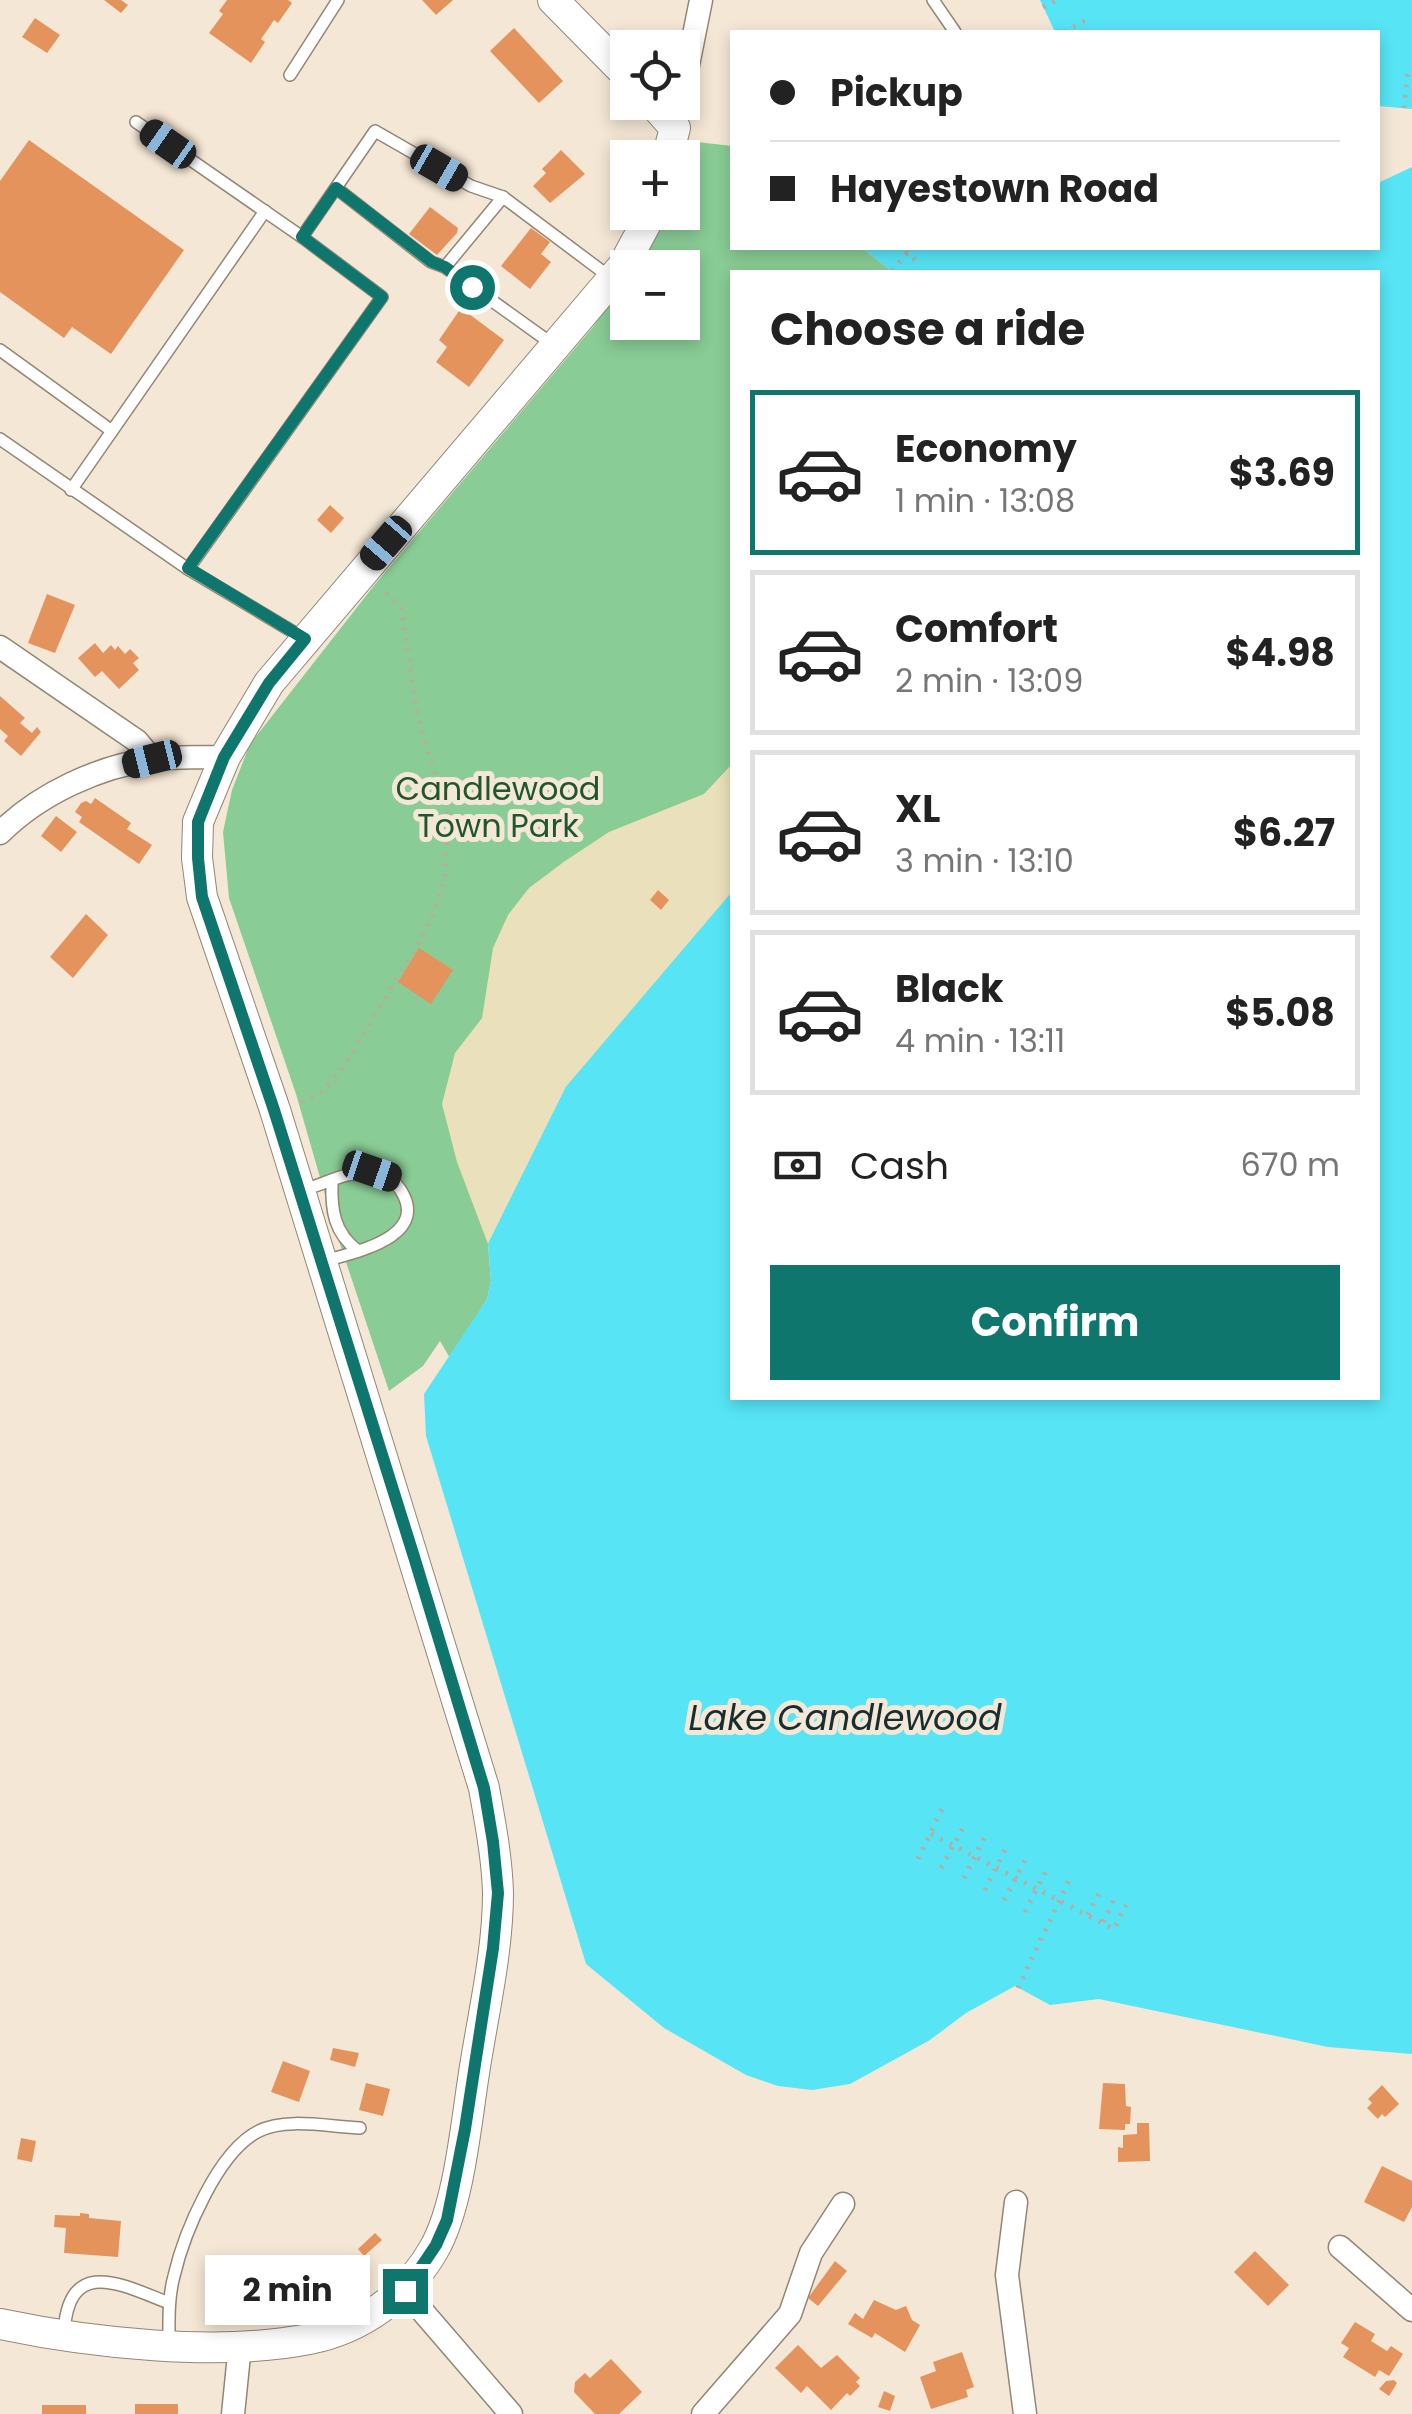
<!DOCTYPE html>
<meta charset="utf-8">
<style>
:root{--surface:#fff;--page:#f6f6f6;--text:#222;--muted:#767676;--line:#e0e0e0;--accent:#0f766e}
body{margin:0;font-family:Poppins,sans-serif;background:var(--page);color:var(--text);height:100vh;display:flex;flex-direction:column;font-size:38px;white-space:nowrap}
*{box-sizing:border-box;margin:0}
p{font-size:32px;color:var(--muted)}
.icon{flex:none;width:55px;height:55px;fill:none;stroke:currentColor;stroke-width:2;stroke-linecap:round;stroke-linejoin:round}
.map{position:relative;flex:1;overflow:hidden}
.sheet{position:absolute;left:730px;top:270px;width:650px;height:1130px;display:flex;flex-direction:column;background:var(--surface);border-radius:0px;box-shadow:0 5px 15px #0003}
.sheet>*{flex:none}
.top-card{position:absolute;left:730px;top:30px;width:650px;height:220px;border-radius:0px;box-shadow:0 5px 15px #0003;display:grid;align-content:center;height:220px;padding:0 40px;background:var(--surface)}
.tools{position:absolute;left:610px;top:30px;display:grid;gap:20px}
.tools a{display:grid;place-items:center;width:90px;height:90px;border-radius:0px;background:var(--surface);box-shadow:0 5px 15px #0003;font-size:50px}
.end{position:absolute;width:45px;height:45px;margin:-22px;border:12px solid #0f766e;background:#fff;box-shadow:0 0 0 5px #fff}
.from{border-radius:50%}
.bubble{position:absolute;height:70px;border-radius:0px;background:var(--surface);box-shadow:0 5px 15px #0003;font-size:32px;font-weight:700;line-height:70px;text-align:center}
.car{position:absolute;width:30px;height:60px;margin:-30px -15px;border-radius:12px;box-shadow:0 0 8px 2px #0007;background:linear-gradient(#222 24%,#8ab4d8 0 40%,#222 0 76%,#8ab4d8 0 86%,#222 0)}
.top-card b{display:flex;align-items:center;gap:35px;height:95px;font-size:38px}
.top-card b+b{border-top:2px solid var(--line)}
.top-card i{width:25px;height:25px;background:var(--text)}
ul{padding:0;list-style:none}
li{display:flex;align-items:center;gap:30px;height:165px;margin:0 20px 15px;padding:0 20px;border:5px solid var(--line);border-radius:0px}
li div{flex:1}
li b{display:block;font-size:38px}
li em{font-style:normal;font-weight:700}
li.selected{border-color:var(--accent)}
li>.icon{width:90px;height:90px;stroke-width:1.5}
h2{padding:0 40px;font-size:45px;line-height:120px}
.pay{display:flex;align-items:center;gap:25px;height:110px;padding:0 40px;font-size:38px}
.pay p{margin-inline-start:auto}
.button{display:flex;gap:20px;margin-top:auto;padding:20px 40px}
.button a{flex:1;height:115px;border-radius:0px;background:var(--accent);color:#fff;font-size:40px;font-weight:700;line-height:115px;text-align:center}
.map>svg:first-child{display:block}
.green{fill:#89cc95}
.sand{fill:#eae0bb}
.water{fill:#57e5f6}
.building{fill:#e5935c}
.lines{fill:none;stroke-linecap:round;stroke-linejoin:round}
.lane-casing{stroke:#928675;stroke-width:14}
.street-casing{stroke:#928675;stroke-width:25}
.secondary-casing{stroke:#928675;stroke-width:32}
.path{stroke:#b8ac9e;stroke-width:5;stroke-dasharray:2.5 8;stroke-linecap:butt}
.lane{stroke:#fff;stroke-width:11}
.street{stroke:#fff;stroke-width:22}
.secondary{stroke:#fff;stroke-width:30}
.route{stroke:#0f766e;stroke-width:12}
.labels{text-anchor:middle;dominant-baseline:central;stroke-width:10;stroke-linejoin:round;paint-order:stroke}
.park-label{font-size:32px;fill:#1f572d;stroke:#f5e7d5}
.water-label{font-size:35px;font-style:italic;fill:#162e31;stroke:#f5e7d5}
</style>
<div class="map">
<svg width="1412" height="2414" viewBox="0 0 1412 2414">
<rect width="100%" height="100%" fill="#f5e7d5"/>
<path class="green" d="M697,142L732,146V248H862L893,272H732V892L665,974L488,1244L491,1281L487,1299L450,1358L440,1341L423,1366L389,1391L334,1226L296,1094L229,898L223,832L232,790L250,744L376,583L593,327L627,277L628,322H682V268L634,267L670,213L682,212L683,181Z"/>
<path class="sand" d="M732,764V892L566,1087L488,1244L457,1162L442,1104L455,1053L482,1018L493,948L508,915L529,888L565,861L609,832L704,794Z"/>
<g class="water">
<path d="M1040,0H1412V109L1378,106V32H1055Z"/>
<path d="M1412,167V2054L1328,2047L1099,1999L1050,2005L1015,1986L966,2013L930,2040L850,2084L812,2090L778,2086L746,2075L664,2028L586,1964L426,1436L424,1394L487,1299L491,1281L488,1244L566,1087L732,892V1398H1378V272H893L862,248H1378V183Z"/>
</g>
<g class="building">
<path d="M104,0H121L128,5L121,13Z"/>
<path d="M227,0H288L292,3L278,23L274,20L268,29L261,39L265,42L251,63L209,33L223,14L219,11Z"/>
<path d="M422,0H453L436,15Z"/>
<path d="M35,18L60,35L47,53L22,37Z"/>
<path d="M514,28L563,81L539,103L490,51Z"/>
<path d="M29,140L184,250L111,354L72,327L64,338L0,292V181Z"/>
<path d="M561,150L585,174L550,203L533,186L546,173L542,169Z"/>
<path d="M430,207L458,228L457,233L437,255L409,234Z"/>
<path d="M531,228L550,242L541,254L551,262L530,289L501,266Z"/>
<path d="M461,308L504,340L469,387L436,362L447,347L439,340Z"/>
<path d="M330,505L344,518L331,533L317,520Z"/>
<path d="M47,594L75,605L55,653L28,643Z"/>
<path d="M95,643L103,653L111,645L115,650L118,646L125,654L130,649L139,658L133,663L139,670L119,689L102,671L95,677L78,658Z"/>
<path d="M0,696L25,718L20,723L32,733L37,727L41,732L21,756L4,741L8,736L0,729Z"/>
<path d="M95,798L131,823L127,829L152,845L139,864L79,822L82,817L75,812L81,803L86,801L91,804Z"/>
<path d="M56,816L77,832L61,852L41,836Z"/>
<path d="M658,890L669,900L661,910L650,900Z"/>
<path d="M86,914L108,935L73,978L50,957Z"/>
<path d="M419,948L453,970L431,1004L398,982Z"/>
<path d="M333,2048L359,2053L355,2067L330,2060Z"/>
<path d="M283,2061L310,2071L299,2102L271,2092Z"/>
<path d="M366,2083L390,2089L383,2116L359,2110Z"/>
<path d="M1103,2083L1125,2084L1126,2106L1131,2107L1130,2124H1125V2130L1099,2129Z"/>
<path d="M1382,2085L1399,2104L1385,2117L1382,2114L1378,2119L1367,2108L1372,2103L1368,2099Z"/>
<path d="M1137,2123H1149L1150,2161L1118,2162V2147L1123,2148V2135L1137,2134Z"/>
<path d="M21,2138L36,2141L32,2162L17,2159Z"/>
<path d="M1382,2166L1412,2181V2207L1404,2222L1364,2202Z"/>
<path d="M80,2213L89,2214V2218L121,2221L118,2257L64,2253L66,2228L54,2227L55,2215L80,2216Z"/>
<path d="M375,2233L382,2240L364,2256L358,2249Z"/>
<path d="M1255,2251L1289,2285L1268,2306L1234,2272Z"/>
<path d="M835,2261L847,2271L818,2306L808,2298Z"/>
<path d="M874,2300L896,2310L906,2306L912,2320L920,2325L905,2352L875,2333L872,2338L848,2324L855,2313L863,2319Z"/>
<path d="M1355,2322L1375,2334L1371,2341L1387,2351L1391,2346L1403,2354L1389,2376L1379,2370L1375,2377L1343,2357L1349,2348L1341,2343Z"/>
<path d="M798,2345L821,2368L837,2355L860,2378L856,2382L860,2386L850,2396L847,2393L831,2410L807,2386L801,2393L775,2368Z"/>
<path d="M962,2352L974,2387L966,2390L968,2397L931,2409L920,2377L936,2371L933,2362Z"/>
<path d="M611,2359L642,2392L619,2414H595L574,2392L575,2382L585,2373L590,2378Z"/>
<path d="M1394,2380L1397,2383L1389,2396L1379,2389L1386,2381Z"/>
<path d="M884,2391L895,2396L890,2411L878,2407Z"/>
<rect x="135" y="2404" width="43" height="10"/>
<rect x="42" y="2405" width="44" height="9"/>
</g>
<g class="lines">
<g class="lane-casing">
<g id="lane">
<path d="M933,0L955,32"/>
<path d="M290,75L338,0"/>
<path d="M136,122L302,237L382,297L188,569"/>
<path d="M336,188L431,262L445,267"/>
<path d="M302,237L375,131L471,186L503,197"/>
<path d="M555,346L445,267L503,197L611,278"/>
<path d="M0,350L112,431"/>
<path d="M0,439L188,569L305,639"/>
<path d="M71,490L265,211"/>
<path d="M332,1182C331,1210 334,1233 358,1251"/>
<path d="M300,1191C322,1185 345,1172 368,1172C382,1172 392,1178 400,1189C432,1237 354,1252 325,1261"/>
<path d="M64,2332C69,2255 122,2285 169,2303"/>
<path d="M169,2345C169,2322 168,2298 174,2276C184,2233 218,2151 259,2131C286,2117 330,2127 360,2128"/>
</g>
</g>
<g class="street-casing">
<g id="street">
<path d="M682,95L701,0"/>
<path d="M0,647L137,741L152,759"/>
<path d="M0,833C39,794 99,766 154,759C177,756 201,758 225,757"/>
<path d="M1016,2202L1007,2275L1025,2414"/>
<path d="M1340,2247L1412,2310"/>
<path d="M405,2291L511,2414"/>
<path d="M233,2414L240,2345"/>
<path d="M703,2414L790,2314L811,2253L843,2204"/>
</g>
</g>
<g class="secondary-casing">
<g id="secondary">
<path d="M553,0L628,76"/>
<path d="M652,102L675,128L667,158"/>
<path d="M0,2324C90,2343 218,2357 309,2339C361,2329 408,2295 434,2249C459,2205 466,2124 474,2073C483,2014 498,1952 498,1893C497,1857 490,1822 484,1788L275,1110L202,897L197,858L198,822L225,757L269,683L623,266L652,212"/>
</g>
</g>
<g class="path">
<path d="M1043,7L1057,0"/>
<path d="M1064,32L1090,18"/>
<path d="M1404,108L1408,71"/>
<path d="M892,271L907,253L920,264"/>
<path d="M301,1102L322,1092L341,1071L418,945L435,909L445,878L449,818L418,717L401,607L383,590"/>
<path d="M931,1834L1114,1929L1126,1905"/>
<path d="M918,1859L942,1809"/>
<path d="M941,1868L966,1822"/>
<path d="M964,1878L987,1832"/>
<path d="M985,1890L1008,1844"/>
<path d="M1004,1900L1028,1855"/>
<path d="M1025,1912L1049,1865"/>
<path d="M1088,1915L1100,1891"/>
<path d="M1103,1922L1115,1898"/>
<path d="M1018,1988L1070,1878"/>
</g>
<use href="#lane" class="lane"/>
<use href="#street" class="street"/>
<use href="#secondary" class="secondary"/>
</g>
<g class="lines">
<path class="route" d="M405,2291L436,2245L447,2220L465,2129L493,1948L498,1893L493,1842L484,1788L415,1560L274,1110L202,897L198,858V822L224,757L269,683L305,639L188,568L382,297L302,237L336,188L432,262L445,267L472,287"/>
</g>
<g class="labels">
<g class="park-label">
<text x="498" y="788">Candlewood<tspan x="498" dy="37">Town Park</tspan></text>
</g>
<g class="water-label">
<text x="845" y="1717">Lake Candlewood</text>
</g>
</g>
</svg>
<div class="tools">
<a><svg class="icon" aria-label="locate" viewBox="0 0 24 24"><circle cx="12" cy="12" r="6"/><path d="M12 2v4M12 18v4M2 12h4M18 12h4"/></svg></a>
<a>+</a>
<a>−</a>
</div>
<i class="end from" style="left:472px;top:287px"></i>
<i class="end" style="left:405px;top:2291px"></i>
<div class="bubble" style="left:205px;top:2255px;width:165px">2 min</div>
<i class="car" style="left:168px;top:144px;rotate:305deg"></i>
<i class="car" style="left:439px;top:168px;rotate:120deg"></i>
<i class="car" style="left:386px;top:543px;rotate:221deg"></i>
<i class="car" style="left:152px;top:759px;rotate:256deg"></i>
<i class="car" style="left:372px;top:1171px;rotate:109deg"></i>
<div class="top-card">
<b><i class="from"></i>Pickup</b>
<b><i></i>Hayestown Road</b>
</div>
<section class="sheet">
<h2>Choose a ride</h2>
<ul>
<li class="selected"><svg class="icon" aria-label="car" viewBox="0 0 24 24"><path d="M5 17H2v-5l4-1 3-4h7l3 4 3 1v5h-3M9 17h6M6 11h13"/><circle cx="7" cy="17" r="2"/><circle cx="17" cy="17" r="2"/></svg><div><b>Economy</b><p>1 min · 13:08</p></div><em>$3.69</em></li>
<li><svg class="icon" aria-label="car" viewBox="0 0 24 24"><path d="M5 17H2v-5l4-1 3-4h7l3 4 3 1v5h-3M9 17h6M6 11h13"/><circle cx="7" cy="17" r="2"/><circle cx="17" cy="17" r="2"/></svg><div><b>Comfort</b><p>2 min · 13:09</p></div><em>$4.98</em></li>
<li><svg class="icon" aria-label="car" viewBox="0 0 24 24"><path d="M5 17H2v-5l4-1 3-4h7l3 4 3 1v5h-3M9 17h6M6 11h13"/><circle cx="7" cy="17" r="2"/><circle cx="17" cy="17" r="2"/></svg><div><b>XL</b><p>3 min · 13:10</p></div><em>$6.27</em></li>
<li><svg class="icon" aria-label="car" viewBox="0 0 24 24"><path d="M5 17H2v-5l4-1 3-4h7l3 4 3 1v5h-3M9 17h6M6 11h13"/><circle cx="7" cy="17" r="2"/><circle cx="17" cy="17" r="2"/></svg><div><b>Black</b><p>4 min · 13:11</p></div><em>$5.08</em></li>
</ul>
<div class="pay"><svg class="icon" aria-label="cash" viewBox="0 0 24 24"><path d="M3 7h18v10H3z"/><circle cx="12" cy="12" r="2"/></svg>Cash<p>670 m</p></div>
<div class="button"><a>Confirm</a></div>
</section>
</div>
